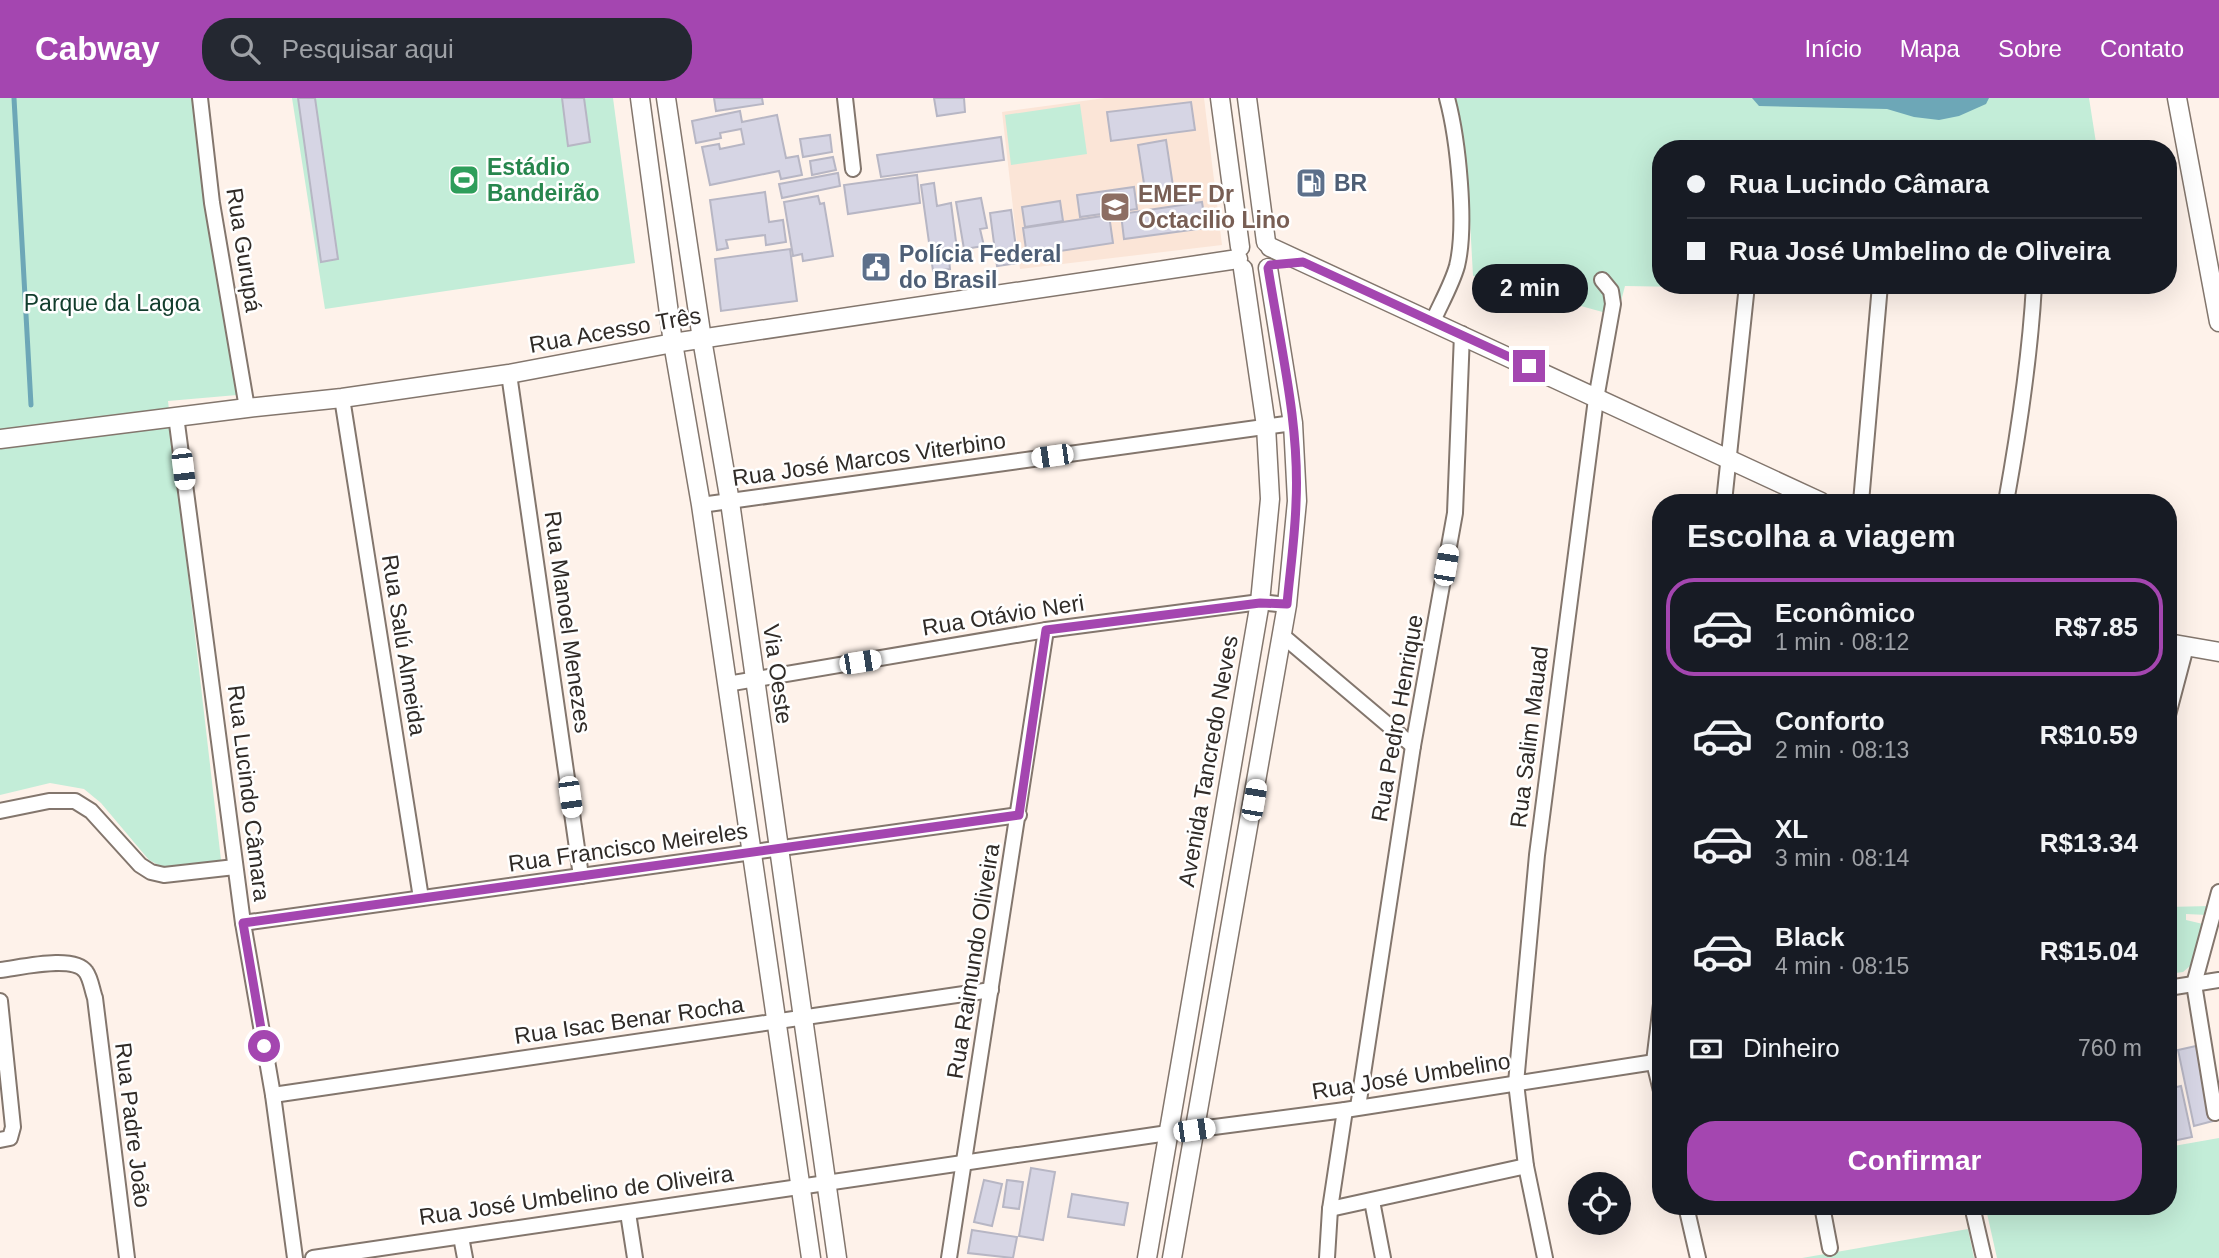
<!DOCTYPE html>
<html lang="pt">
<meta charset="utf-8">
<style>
:root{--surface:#171b24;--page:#242831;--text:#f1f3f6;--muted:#9ea1a6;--line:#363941;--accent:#a446b0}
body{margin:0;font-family:Arial,sans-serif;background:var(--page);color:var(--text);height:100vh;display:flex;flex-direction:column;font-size:26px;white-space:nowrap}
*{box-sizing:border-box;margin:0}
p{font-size:23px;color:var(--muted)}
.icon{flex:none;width:38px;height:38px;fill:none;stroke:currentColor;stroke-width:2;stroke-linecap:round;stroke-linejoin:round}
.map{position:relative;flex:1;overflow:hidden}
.details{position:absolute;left:1652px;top:396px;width:525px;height:721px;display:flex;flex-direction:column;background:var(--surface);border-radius:28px;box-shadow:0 7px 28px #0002}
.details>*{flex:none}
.banner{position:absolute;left:1652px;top:42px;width:525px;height:154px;border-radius:28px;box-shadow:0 7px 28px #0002;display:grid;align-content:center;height:154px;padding:0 35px;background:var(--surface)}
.buttons{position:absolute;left:1568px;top:1074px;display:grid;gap:14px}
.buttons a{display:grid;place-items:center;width:63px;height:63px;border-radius:50%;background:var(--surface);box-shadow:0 7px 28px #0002;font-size:35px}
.end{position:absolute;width:32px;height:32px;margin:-16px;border:9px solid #a446b0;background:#fff;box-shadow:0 0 0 4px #fff}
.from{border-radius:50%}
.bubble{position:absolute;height:49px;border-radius:24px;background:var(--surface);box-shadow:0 7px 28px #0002;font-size:23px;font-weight:700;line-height:49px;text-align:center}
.car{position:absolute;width:21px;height:42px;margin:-21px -10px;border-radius:9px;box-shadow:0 0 5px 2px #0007;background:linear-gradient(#fff 24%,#345 0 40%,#fff 0 76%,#345 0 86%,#fff 0)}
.banner b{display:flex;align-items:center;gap:24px;height:66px;font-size:26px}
.banner b+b{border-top:2px solid var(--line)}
.banner i{width:18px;height:18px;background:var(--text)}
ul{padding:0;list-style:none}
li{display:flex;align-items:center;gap:21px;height:98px;margin:0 14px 10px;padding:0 21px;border:4px solid transparent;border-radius:28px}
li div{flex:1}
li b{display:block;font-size:26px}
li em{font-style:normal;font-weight:700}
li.active{border-color:var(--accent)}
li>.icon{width:63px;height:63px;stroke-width:1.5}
h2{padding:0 35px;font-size:32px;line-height:84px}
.pay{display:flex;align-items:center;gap:18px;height:77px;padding:0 35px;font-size:26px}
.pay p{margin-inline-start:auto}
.button{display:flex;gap:14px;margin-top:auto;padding:14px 35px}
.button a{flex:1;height:80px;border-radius:28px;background:var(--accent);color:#fff;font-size:28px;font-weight:700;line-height:80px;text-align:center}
header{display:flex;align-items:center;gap:42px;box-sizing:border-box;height:98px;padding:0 35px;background:var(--accent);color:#fff}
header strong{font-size:33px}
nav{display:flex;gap:38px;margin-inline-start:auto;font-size:24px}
.search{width:490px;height:63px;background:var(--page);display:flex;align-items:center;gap:18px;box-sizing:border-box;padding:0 24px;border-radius:28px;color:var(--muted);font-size:26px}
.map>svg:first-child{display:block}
.built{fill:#fbe5d7}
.green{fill:#c3edd8}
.water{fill:#6da7b7}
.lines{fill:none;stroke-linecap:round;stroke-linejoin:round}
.stream{stroke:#6da7b7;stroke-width:5}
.building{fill:#d6d5e4;stroke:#b7b6c4;stroke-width:2}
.minor-casing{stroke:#83766d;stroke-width:18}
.tertiary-casing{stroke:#83766d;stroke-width:21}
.minor{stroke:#fff;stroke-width:14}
.tertiary{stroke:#fff;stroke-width:18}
.route{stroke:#a446b0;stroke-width:9}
.labels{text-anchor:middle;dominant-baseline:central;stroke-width:5;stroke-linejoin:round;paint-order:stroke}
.leisure-label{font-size:23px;font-weight:bold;fill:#27864d;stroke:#fff;text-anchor:start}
.service-label{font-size:23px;font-weight:bold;fill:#4e5e75;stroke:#fff;text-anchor:start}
.education-label{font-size:23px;font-weight:bold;fill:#785e54;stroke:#fff;text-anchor:start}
.street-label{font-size:23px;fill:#302b27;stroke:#fff}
.park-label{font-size:23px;fill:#113d2c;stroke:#fff}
</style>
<header>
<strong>Cabway</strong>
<div class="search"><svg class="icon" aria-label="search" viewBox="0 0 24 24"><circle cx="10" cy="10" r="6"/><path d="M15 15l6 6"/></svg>Pesquisar aqui</div>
<nav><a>Início</a><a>Mapa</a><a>Sobre</a><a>Contato</a></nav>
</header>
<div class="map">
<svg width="2219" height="1160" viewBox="0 0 2219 1160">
<rect width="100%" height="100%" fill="#fef2ea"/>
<path class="built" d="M1105,0H1204L1222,147L1020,171L1002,14Z"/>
<g class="green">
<path d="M0,0H196L237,297L168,303L221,762L164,770L149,762L101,705L84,691L50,685L0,697Z"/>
<path d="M292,0H613L635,165L325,211Z"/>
<path d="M1450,0H2089L2097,51H1661V187L1685,189L1625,188L1617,218L1473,178L1467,68Z"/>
<path d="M1080,6L1087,56L1011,67L1005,17Z"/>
<path d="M2210,808L2207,817L2186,816V822L2203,826L2190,868L2183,874L2168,876V809Z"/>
<path d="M2219,1040V1160H1997L1986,1111L2001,1108H2168V1049Z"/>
<path d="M1968,1131L1974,1160H1802Z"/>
</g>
<path class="water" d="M1752,0H1989L1986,6L1959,18L1939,22L1914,19L1887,11L1759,8Z"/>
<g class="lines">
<path class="stream" d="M14,0L31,307"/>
</g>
<g class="building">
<path d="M298,0H315L338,161L321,164Z"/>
<path d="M562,0H584L590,44L568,48Z"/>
<path d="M714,0H762L763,6L716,13Z"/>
<path d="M934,0H964L965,14L937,18Z"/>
<path d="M1191,4L1195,32L1111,43L1107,14Z"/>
<path d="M740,13L742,24L777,17L786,60L798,58L802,77L781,81L779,73L710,87L702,49L719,46L720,51L744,46L741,31L720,35L721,40L696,45L692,23Z"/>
<path d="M830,37L832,54L803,59L800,41Z"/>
<path d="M1001,39L1004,62L881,79L877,57Z"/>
<path d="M1166,42L1175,101L1147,105L1138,47Z"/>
<path d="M833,59L836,72L812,77L810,63Z"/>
<path d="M838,75L840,88L782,100L779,86Z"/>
<path d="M917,77L920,105L848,116L844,87Z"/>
<path d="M934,85L937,108L951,105L957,151L948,152L950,171L933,173L921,87Z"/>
<path d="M1134,89L1137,111L1080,119L1077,97Z"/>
<path d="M765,94L769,124L783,122L786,144L766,147L765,137L726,142L728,150L717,152L710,102Z"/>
<path d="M818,98L820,106L824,105L833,158L803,163L802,156L793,158L784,104Z"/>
<path d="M981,100L987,130L980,131L984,148L964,151L956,104Z"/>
<path d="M1060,103L1063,123L1025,129L1022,109Z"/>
<path d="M1202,104L1206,130L1124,141L1121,116Z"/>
<path d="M1011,112L1018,165L997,168L990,115Z"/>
<path d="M1109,117L1113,145L1027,158L1023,130Z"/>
<path d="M790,151L797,203L721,213L715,161Z"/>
<path d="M2196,948L2213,1023L2194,1028L2178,952Z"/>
<path d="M2181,988L2192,1039L2168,1044V991Z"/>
<path d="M1031,1070L1055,1074L1043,1142L1019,1138Z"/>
<path d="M984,1082L1002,1086L992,1128L974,1124Z"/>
<path d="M1007,1082L1023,1084L1019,1111L1003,1109Z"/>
<path d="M1072,1096L1128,1105L1124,1127L1068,1119Z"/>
<path d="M972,1132L1017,1139L1013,1160L968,1155Z"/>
</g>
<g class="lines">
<g class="minor-casing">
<g id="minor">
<path d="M200,0L212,105L247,310"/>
<path d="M845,0L853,71"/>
<path d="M1433,223C1441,205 1452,186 1457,168C1467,127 1458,41 1447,0"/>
<path d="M509,276L581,778"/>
<path d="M342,300L421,800"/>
<path d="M176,318L243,825L273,997L295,1160"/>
<path d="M1724,404L1747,187"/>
<path d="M1861,404L1880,187"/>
<path d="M2006,404C2019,332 2030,261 2034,187"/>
<path d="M701,407L1293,325"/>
<path d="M1283,538L1413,648"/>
<path d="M727,586L1046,532L1260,504L1287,507"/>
<path d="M2168,617L2186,549"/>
<path d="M0,713L49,703H75L91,713L140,767L151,774L164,777L235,769"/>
<path d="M243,825L1019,717"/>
<path d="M0,872C19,870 74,856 86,874C91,881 92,892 95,900L127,1160"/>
<path d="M2168,890L2219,882"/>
<path d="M0,903L13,1029L10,1040L0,1042"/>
<path d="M1661,906L1654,964L1661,993"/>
<path d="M273,997L991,892"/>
<path d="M1358,1009L1413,648L1455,415L1462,236"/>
<path d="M2215,1015L2194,886L2219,794"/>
<path d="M1372,1103L1383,1160"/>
<path d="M1686,1108L1698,1160"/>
<path d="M1822,1108L1830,1150"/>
<path d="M1972,1108L1984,1160"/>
<path d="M1330,1111L1526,1068"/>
<path d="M628,1115L635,1160"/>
<path d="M461,1139L465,1160"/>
<path d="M313,1160L1168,1035L1345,1012L1661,963"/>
<path d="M949,1160L1046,532"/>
<path d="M1327,1160L1330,1111L1345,1012"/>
<path d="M1545,1160L1526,1068L1516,985L1537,757L1596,301L1613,206L1611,193L1602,182"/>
</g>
</g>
<g class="tertiary-casing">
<g id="tertiary">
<path d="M640,0L673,245L701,407L811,1160"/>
<path d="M666,0L702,241L730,404L837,1160"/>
<path d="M1220,0L1240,149"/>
<path d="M1247,0L1266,144"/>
<path d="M2177,0L2219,224"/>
<path d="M1270,149L1821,404"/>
<path d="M0,341L247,310L342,300L509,276L673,245L1238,161"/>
<path d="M2168,545L2219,554"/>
<path d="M1147,1160L1260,504L1270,401L1266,328L1243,171"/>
<path d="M1172,1160L1287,507L1297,403L1293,325L1268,170"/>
</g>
</g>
<use href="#minor" class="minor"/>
<use href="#tertiary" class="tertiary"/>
</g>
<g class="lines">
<path class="route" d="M264,948L243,825L1019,717L1046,532L1260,505L1287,506C1290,473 1295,439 1296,405C1300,327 1280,247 1268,170L1270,167L1303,164L1529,268"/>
</g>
<defs>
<g id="stadium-square" transform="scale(1.575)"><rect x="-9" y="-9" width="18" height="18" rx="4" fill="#2e9e5b" stroke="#fff"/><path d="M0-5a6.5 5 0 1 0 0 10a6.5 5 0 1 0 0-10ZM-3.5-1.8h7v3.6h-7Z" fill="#fff"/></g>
<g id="fuel-square" transform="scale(1.575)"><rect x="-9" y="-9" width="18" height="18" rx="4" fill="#5c6f8a" stroke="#fff"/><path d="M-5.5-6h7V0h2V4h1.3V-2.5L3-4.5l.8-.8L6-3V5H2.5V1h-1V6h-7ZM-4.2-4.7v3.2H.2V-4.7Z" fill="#fff"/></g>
<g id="school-square" transform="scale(1.575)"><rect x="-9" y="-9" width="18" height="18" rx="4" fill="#8d6e63" stroke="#fff"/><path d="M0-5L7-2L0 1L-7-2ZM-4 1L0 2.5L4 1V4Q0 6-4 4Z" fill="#fff"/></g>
<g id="civic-square" transform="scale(1.575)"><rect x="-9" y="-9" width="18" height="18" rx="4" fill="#5c6f8a" stroke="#fff"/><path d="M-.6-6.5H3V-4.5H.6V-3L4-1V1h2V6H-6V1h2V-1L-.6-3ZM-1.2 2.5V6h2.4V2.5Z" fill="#fff"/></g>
</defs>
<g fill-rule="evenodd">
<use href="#stadium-square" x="464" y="82"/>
<use href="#fuel-square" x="1311" y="85"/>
<use href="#school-square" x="1115" y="109"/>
<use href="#civic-square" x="876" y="169"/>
</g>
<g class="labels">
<g class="leisure-label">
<text x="487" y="69">Estádio<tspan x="487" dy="26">Bandeirão</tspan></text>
</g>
<g class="service-label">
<text x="1334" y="85">BR</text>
<text x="899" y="156">Polícia Federal<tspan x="899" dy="26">do Brasil</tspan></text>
</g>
<g class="education-label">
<text x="1138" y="96">EMEF Dr<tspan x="1138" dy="26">Octacilio Lino</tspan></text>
</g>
<g class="street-label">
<text transform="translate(244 152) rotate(81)">Rua Gurupá</text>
<text transform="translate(615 232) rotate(-10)">Rua Acesso Três</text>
<text transform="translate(869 361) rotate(-8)">Rua José Marcos Viterbino</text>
<text transform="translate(1003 517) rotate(-9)">Rua Otávio Neri</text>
<text transform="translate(568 524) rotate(82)">Rua Manoel Menezes</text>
<text transform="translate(404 547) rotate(81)">Rua Salú Almeida</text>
<text transform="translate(778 576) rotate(82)">Via Oeste</text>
<text transform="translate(1397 620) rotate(-80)">Rua Pedro Henrique</text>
<text transform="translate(1529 639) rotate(-83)">Rua Salim Mauad</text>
<text transform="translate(1208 663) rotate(-80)">Avenida Tancredo Neves</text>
<text transform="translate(249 695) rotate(83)">Rua Lucindo Câmara</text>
<text transform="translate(628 749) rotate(-8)">Rua Francisco Meireles</text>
<text transform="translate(973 863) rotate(-81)">Rua Raimundo Oliveira</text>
<text transform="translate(629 922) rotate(-8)">Rua Isac Benar Rocha</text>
<text transform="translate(1411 978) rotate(-9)">Rua José Umbelino</text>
<text transform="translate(133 1027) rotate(83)">Rua Padre João</text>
<text transform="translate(576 1097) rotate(-8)">Rua José Umbelino de Oliveira</text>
</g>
<g class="park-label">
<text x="112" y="205">Parque da Lagoa</text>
</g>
</g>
</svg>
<div class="buttons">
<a><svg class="icon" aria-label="locate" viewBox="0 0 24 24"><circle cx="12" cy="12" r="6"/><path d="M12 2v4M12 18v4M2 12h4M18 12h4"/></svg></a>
</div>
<i class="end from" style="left:264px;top:948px"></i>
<i class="end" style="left:1529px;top:268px"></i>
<div class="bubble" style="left:1472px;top:166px;width:116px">2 min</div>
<i class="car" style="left:1052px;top:358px;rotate:262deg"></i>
<i class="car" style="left:183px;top:371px;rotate:173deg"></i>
<i class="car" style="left:1446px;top:467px;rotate:10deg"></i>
<i class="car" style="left:860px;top:564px;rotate:81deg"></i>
<i class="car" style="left:570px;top:699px;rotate:172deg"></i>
<i class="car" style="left:1254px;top:702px;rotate:10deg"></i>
<i class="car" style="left:1194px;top:1032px;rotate:82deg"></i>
<div class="banner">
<b><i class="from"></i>Rua Lucindo Câmara</b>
<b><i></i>Rua José Umbelino de Oliveira</b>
</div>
<section class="details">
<h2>Escolha a viagem</h2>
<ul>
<li class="active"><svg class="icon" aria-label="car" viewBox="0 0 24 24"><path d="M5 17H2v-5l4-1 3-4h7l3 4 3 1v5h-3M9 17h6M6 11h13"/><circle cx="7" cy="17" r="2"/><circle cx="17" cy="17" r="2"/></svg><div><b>Econômico</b><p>1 min · 08:12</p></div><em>R$7.85</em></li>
<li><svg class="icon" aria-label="car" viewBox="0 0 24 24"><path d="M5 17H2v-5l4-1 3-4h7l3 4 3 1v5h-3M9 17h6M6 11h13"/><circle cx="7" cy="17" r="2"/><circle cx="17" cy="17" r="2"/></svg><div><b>Conforto</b><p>2 min · 08:13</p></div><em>R$10.59</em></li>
<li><svg class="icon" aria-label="car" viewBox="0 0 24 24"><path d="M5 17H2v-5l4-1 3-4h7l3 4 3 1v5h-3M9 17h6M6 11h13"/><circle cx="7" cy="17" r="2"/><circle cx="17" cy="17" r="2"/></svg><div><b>XL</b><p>3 min · 08:14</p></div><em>R$13.34</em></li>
<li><svg class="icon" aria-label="car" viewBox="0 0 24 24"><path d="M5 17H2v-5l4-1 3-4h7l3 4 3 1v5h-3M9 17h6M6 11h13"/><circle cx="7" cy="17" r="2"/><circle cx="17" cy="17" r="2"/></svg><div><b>Black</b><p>4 min · 08:15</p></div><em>R$15.04</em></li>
</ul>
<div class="pay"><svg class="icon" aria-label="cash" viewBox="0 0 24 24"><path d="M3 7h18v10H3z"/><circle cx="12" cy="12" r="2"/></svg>Dinheiro<p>760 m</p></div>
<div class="button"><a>Confirmar</a></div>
</section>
</div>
